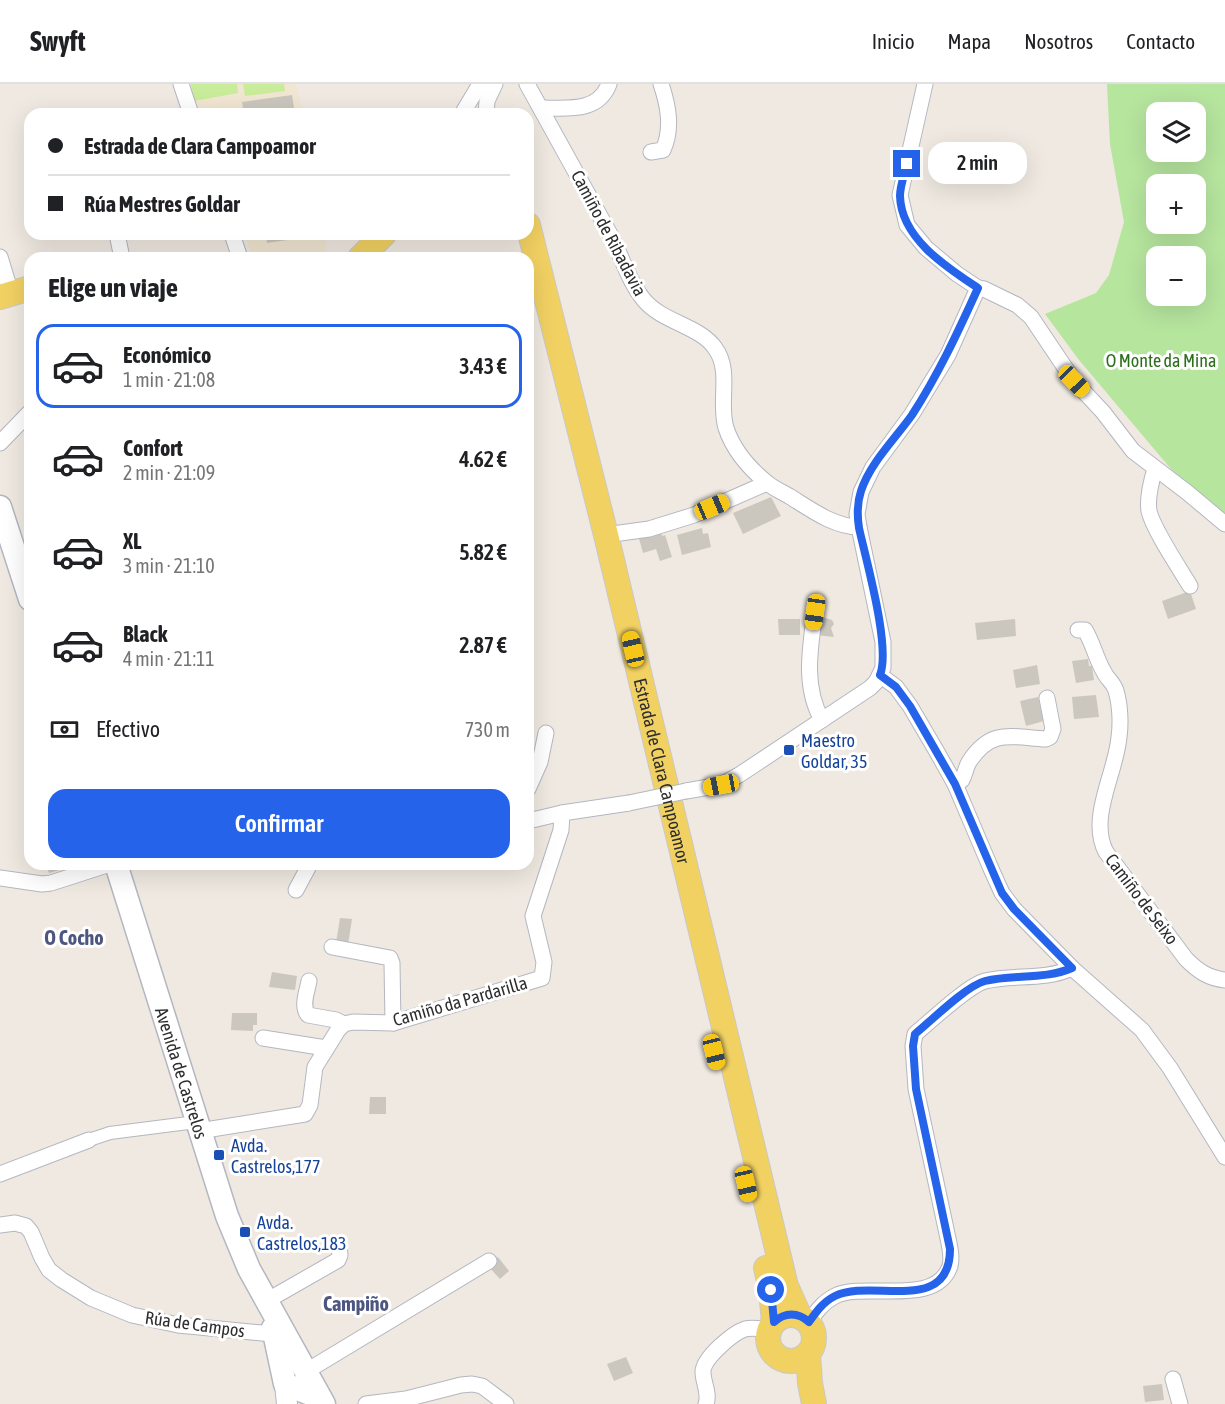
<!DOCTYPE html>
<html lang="es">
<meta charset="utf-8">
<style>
:root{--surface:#fff;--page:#f6f6f6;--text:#202124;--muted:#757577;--line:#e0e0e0;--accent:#2563eb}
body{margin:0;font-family:"Asap Condensed",sans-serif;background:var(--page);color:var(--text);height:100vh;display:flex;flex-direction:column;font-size:22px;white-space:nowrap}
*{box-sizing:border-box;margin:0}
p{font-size:20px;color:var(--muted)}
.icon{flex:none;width:33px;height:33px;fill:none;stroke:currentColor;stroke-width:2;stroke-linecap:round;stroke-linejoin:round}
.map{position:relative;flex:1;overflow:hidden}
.drawer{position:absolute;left:24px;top:168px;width:510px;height:618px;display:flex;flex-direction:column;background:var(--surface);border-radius:18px;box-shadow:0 6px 24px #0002}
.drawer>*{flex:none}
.hud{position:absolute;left:24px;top:24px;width:510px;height:132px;border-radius:18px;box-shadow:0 6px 24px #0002;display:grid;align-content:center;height:132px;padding:0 24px;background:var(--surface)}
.controls{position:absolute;left:1146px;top:18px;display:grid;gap:12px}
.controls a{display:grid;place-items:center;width:60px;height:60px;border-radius:12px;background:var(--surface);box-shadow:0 6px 24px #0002;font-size:30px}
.end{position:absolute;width:27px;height:27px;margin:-14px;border:8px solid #2563eb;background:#fff;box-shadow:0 0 0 3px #fff}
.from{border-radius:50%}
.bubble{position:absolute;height:42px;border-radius:18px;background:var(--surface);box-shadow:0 6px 24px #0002;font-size:20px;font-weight:600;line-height:42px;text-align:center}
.car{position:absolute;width:18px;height:36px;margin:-18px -9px;border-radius:8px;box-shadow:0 0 4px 2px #0007;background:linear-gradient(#f5c518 24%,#345 0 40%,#f5c518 0 76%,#345 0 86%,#f5c518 0)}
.hud b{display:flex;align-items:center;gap:21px;height:57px;font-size:22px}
.hud b+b{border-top:2px solid var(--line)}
.hud i{width:15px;height:15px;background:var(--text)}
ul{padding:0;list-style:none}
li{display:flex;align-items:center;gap:18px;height:84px;margin:0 12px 9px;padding:0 12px;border:3px solid transparent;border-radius:18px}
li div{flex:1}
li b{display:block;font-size:22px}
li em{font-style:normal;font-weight:600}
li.active{border-color:var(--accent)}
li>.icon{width:54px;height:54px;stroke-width:1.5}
h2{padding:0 24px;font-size:27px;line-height:72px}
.pay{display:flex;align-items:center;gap:15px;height:66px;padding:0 24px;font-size:22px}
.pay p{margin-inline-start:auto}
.cta{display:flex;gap:12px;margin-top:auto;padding:12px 24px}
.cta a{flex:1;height:69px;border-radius:18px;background:var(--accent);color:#fff;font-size:24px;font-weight:600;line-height:69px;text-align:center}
header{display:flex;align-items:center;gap:36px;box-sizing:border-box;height:84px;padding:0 30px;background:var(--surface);border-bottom:2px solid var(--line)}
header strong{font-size:28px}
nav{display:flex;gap:33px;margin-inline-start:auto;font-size:21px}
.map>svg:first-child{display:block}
.education{fill:#f0e6d1}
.green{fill:#b6e59e;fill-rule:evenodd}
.pitch{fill:#c9ec9a}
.building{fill:#cbc7bf}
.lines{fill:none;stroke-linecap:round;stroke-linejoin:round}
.pedestrian-casing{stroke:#b4b7c1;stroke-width:14}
.minor-casing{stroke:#b4b7c1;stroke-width:17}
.tertiary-casing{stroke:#b4b7c1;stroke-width:22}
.secondary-casing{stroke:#b4b7c1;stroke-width:25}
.primary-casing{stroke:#c9c9c9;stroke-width:26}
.pedestrian{stroke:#fff;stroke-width:12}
.minor{stroke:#fff;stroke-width:15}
.tertiary{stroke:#fff;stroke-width:20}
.secondary{stroke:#fff;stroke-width:22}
.primary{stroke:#f2d163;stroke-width:24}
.minor-bridge-casing{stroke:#b4b7c1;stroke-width:17;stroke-linecap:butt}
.minor-bridge{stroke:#fff;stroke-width:15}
.route{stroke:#2563eb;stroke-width:8}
.transit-dot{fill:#1a4fb4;stroke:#fff;stroke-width:2}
.labels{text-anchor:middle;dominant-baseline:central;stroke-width:6;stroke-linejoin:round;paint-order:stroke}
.street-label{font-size:18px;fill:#2e2e2e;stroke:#fff}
.park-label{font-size:18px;fill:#2c6e1b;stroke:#fff}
.transit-label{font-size:18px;fill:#164399;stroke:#fff;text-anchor:start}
.neighbourhood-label{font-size:20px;font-weight:bold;fill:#4d5680;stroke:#fff}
</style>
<header>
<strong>Swyft</strong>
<nav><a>Inicio</a><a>Mapa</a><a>Nosotros</a><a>Contacto</a></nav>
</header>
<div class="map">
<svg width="1225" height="1320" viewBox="0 0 1225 1320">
<rect width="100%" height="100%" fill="#efe9e1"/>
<g class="education">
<path d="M185,0H296L303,30H195Z"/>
<path d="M245,150H325L326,171L316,174L252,172Z"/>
</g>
<path class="green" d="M1107,0H1225V432L1171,385L1079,276L1045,230L1096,209L1109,191L1124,138L1110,60ZM1156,28H1196V68H1156ZM1156,100H1196V140H1156ZM1156,172H1196V212H1156Z"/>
<g class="pitch">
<path d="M191,0H237L238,9L194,17Z"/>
<path d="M243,0H284L285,7L245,12Z"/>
</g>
<g class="building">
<path d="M292,11L295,30H244L242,18Z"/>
<path d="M266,150H308V153L267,159Z"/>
<path d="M771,413L781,432L743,450L733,429Z"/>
<path d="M660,444L662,452L665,451L672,473L660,477L656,465L643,469L638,451Z"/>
<path d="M702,444L703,450L708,449L711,463L682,471L677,451Z"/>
<path d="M1190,507L1196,525L1168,535L1162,517Z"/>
<path d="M819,532L832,536L834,540L831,544L834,553L815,551Z"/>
<path d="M778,535H800V551H779Z"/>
<path d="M1015,535L1016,552L977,556L975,539Z"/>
<path d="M1088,575L1089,582H1092L1094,596L1076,599L1072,577Z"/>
<path d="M1037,581L1040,600L1016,604L1013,586Z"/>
<path d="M1096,611L1099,633L1074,635L1072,613Z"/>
<path d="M1038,613L1044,637L1026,642L1020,617Z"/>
<path d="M46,780H77V781L49,789Z"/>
<path d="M340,834L352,835L348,861L336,859Z"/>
<path d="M272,888L297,892L295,906L269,903Z"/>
<path d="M232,929H257V941H253V947L231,946Z"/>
<path d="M370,1013H386V1030H369Z"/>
<path d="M498,1173L509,1187L500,1195L488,1182Z"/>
<path d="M626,1273L633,1289L614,1297L607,1280Z"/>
<path d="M1162,1300L1164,1316L1145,1318L1143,1302Z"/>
</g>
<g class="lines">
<g class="pedestrian-casing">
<path id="pedestrian" d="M89,1056L110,1049L196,1038"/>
</g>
<g class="minor-casing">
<g id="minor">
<path d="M181,0L191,30"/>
<path d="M527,0C555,50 583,101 611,152C622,173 629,198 644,216C662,238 700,242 715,264C732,287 718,318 726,344C733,365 749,384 766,398C773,404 782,408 789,412C810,425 834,443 859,443"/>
<path d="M541,24C567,24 598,29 609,0"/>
<path d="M462,30L480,0"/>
<path d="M486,30L487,17L495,0"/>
<path d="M651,68L663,66C673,44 668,21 661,0"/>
<path d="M117,150L122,174"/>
<path d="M232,150L240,174"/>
<path d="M0,173L11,209"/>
<path d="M978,204L984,205L1017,221L1031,233L1074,297L1103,328L1133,367L1188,409L1225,440"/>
<path d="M0,359L30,328"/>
<path d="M1155,385C1151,398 1147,414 1149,427C1153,445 1180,485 1190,502"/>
<path d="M606,451L649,445L694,431L767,399"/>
<path d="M815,528C810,564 803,603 822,636"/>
<path d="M1078,546H1085C1093,559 1096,575 1104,588C1107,595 1114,599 1116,607C1120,620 1121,639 1119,653C1116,689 1088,734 1106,768L1186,875C1198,887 1208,894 1225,896"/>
<path d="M880,591L896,603L910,622L937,668L955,700L992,787L1002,809L1014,825L1072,884L1142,946L1170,984L1225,1073"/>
<path d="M955,700L962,696C965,690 966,683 969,678C991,644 1011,653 1046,655L1050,653L1053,645L1047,614"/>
<path d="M528,705L540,678L546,649"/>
<path d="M686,707L721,701L739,691L870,604L876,598L883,584V558L859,443L857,430L861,408L873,383L912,330L948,271L978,204L957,190L926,164L907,141L900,111L925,0"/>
<path d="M528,737L562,729L629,719"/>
<path d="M0,794L42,800L51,799L110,780"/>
<path d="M296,806L310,780"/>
<path d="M332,863L390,874L392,879L393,939"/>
<path d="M309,897C307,908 301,922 308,931L336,936L344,940"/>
<path d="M263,954L326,964"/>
<path d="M199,1047L305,1030L310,1021L315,983L338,946L344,940L353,938L393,939L542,894L544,878L533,832L561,746L562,729"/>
<path d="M0,1090L89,1056"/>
<path d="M0,1141L15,1139L26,1142L31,1148L42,1174L49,1186L62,1196L91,1214L132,1231L178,1241L283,1251"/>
<path d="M266,1215L275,1212L338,1176L340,1171L339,1162"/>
<path d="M809,1238C816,1228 823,1218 835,1212C864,1197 936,1224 950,1182C953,1171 948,1156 946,1145L916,1005L913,962L915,950C931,937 967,902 985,897C1014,890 1044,897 1072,884"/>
<path d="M315,1282L489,1177"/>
<path d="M1173,1295L1180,1320"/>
<path d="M366,1320L406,1315L461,1301L472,1300L482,1302L506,1320"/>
<path d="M706,1320C710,1309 703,1299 703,1288C703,1274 733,1249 745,1245C753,1243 761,1245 768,1246"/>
</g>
</g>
<g class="tertiary-casing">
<path id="tertiary" d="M285,1300L287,1320"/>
</g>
<g class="secondary-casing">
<g id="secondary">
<path d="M0,423L30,515"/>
<path id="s1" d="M116,780L227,1132L249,1185L324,1320"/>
<path d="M273,1244L285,1300L320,1314"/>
</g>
</g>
<g class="primary-casing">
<g id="primary">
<path id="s2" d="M528,141L606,451L786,1202L799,1231"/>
<path d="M360,174L384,150"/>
<path d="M0,213L30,204"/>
<path d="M766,1184L771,1206L774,1238"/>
<circle cx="791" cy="1254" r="23"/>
<path d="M808,1270L810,1299L814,1320"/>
</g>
</g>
<use href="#pedestrian" class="pedestrian"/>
<use href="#minor" class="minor"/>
<use href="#tertiary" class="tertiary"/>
<use href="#secondary" class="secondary"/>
<use href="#primary" class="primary"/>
<g class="minor-bridge-casing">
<path id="minor-bridge" d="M629,719L686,707"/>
</g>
<use href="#minor-bridge" class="minor-bridge"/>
</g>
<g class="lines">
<path class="route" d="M771,1206L774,1238C785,1228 798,1228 809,1238C816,1228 823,1218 835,1212C872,1194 950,1232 950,1165L916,1005L913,962L915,950C931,937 966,902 985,897C1014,890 1044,896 1072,884L1014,825L1002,809L955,700L910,622L896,603L880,591C891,563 866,476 859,444C857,431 857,419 861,407C870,379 895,355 912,331C938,291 958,248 978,204C946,183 901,154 900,112C900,101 905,89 907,80"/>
</g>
<g class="transit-dot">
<rect x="783" y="660" width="12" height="12" rx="3"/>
<rect x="213" y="1065" width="12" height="12" rx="3"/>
<rect x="239" y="1142" width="12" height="12" rx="3"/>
</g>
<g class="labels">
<g class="street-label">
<text transform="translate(609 149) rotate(62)">Camiño de Ribadavia</text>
<text stroke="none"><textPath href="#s2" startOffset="562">Estrada de Clara Campoamor</textPath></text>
<text transform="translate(1142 815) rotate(53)">Camiño de Seixo</text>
<text transform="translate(460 917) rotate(-16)">Camiño da Pardarilla</text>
<text stroke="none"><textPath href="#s1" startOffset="219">Avenida de Castrelos</textPath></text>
<text transform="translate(195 1240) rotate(8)">Rúa de Campos</text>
</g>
<g class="park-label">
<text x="1161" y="276">O Monte da Mina</text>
</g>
<g class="transit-label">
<text x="801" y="656">Maestro<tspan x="801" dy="21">Goldar, 35</tspan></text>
<text x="231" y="1061">Avda.<tspan x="231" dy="21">Castrelos,177</tspan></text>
<text x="257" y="1138">Avda.<tspan x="257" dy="21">Castrelos,183</tspan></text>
</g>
<g class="neighbourhood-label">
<text x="74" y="853">O Cocho</text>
<text x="356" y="1219">Campiño</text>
</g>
</g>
</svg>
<div class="controls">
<a><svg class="icon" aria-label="layers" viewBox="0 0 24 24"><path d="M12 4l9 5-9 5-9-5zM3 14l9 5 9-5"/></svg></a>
<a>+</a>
<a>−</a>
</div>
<i class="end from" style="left:771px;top:1206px"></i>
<i class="end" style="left:907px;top:80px"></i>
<div class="bubble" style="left:928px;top:58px;width:99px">2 min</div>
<i class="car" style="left:1074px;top:297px;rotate:136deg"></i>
<i class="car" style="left:712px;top:423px;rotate:67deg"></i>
<i class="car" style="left:815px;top:528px;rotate:188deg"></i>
<i class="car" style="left:633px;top:565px;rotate:347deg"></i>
<i class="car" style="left:721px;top:701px;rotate:259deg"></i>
<i class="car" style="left:714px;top:968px;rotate:166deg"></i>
<i class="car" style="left:746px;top:1100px;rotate:167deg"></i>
<div class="hud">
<b><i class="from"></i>Estrada de Clara Campoamor</b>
<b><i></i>Rúa Mestres Goldar</b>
</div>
<section class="drawer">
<h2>Elige un viaje</h2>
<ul>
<li class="active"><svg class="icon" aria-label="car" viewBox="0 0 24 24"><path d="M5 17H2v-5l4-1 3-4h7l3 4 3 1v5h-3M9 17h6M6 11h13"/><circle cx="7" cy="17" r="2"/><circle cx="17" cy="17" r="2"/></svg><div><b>Económico</b><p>1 min · 21:08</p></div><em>3.43 €</em></li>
<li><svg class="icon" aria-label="car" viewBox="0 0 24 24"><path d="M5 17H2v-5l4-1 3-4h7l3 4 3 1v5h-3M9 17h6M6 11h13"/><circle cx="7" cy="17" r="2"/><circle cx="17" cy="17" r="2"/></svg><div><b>Confort</b><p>2 min · 21:09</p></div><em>4.62 €</em></li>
<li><svg class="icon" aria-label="car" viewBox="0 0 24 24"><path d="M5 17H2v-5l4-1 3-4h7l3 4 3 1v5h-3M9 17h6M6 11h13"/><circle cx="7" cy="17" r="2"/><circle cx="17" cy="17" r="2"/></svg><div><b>XL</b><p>3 min · 21:10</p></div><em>5.82 €</em></li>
<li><svg class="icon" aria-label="car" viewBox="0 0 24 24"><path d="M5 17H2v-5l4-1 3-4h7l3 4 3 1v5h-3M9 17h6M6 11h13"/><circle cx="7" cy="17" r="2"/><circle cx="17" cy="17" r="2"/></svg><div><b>Black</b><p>4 min · 21:11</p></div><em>2.87 €</em></li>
</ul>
<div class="pay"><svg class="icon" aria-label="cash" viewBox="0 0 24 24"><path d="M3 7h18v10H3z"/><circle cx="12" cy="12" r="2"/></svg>Efectivo<p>730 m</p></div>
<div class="cta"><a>Confirmar</a></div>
</section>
</div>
